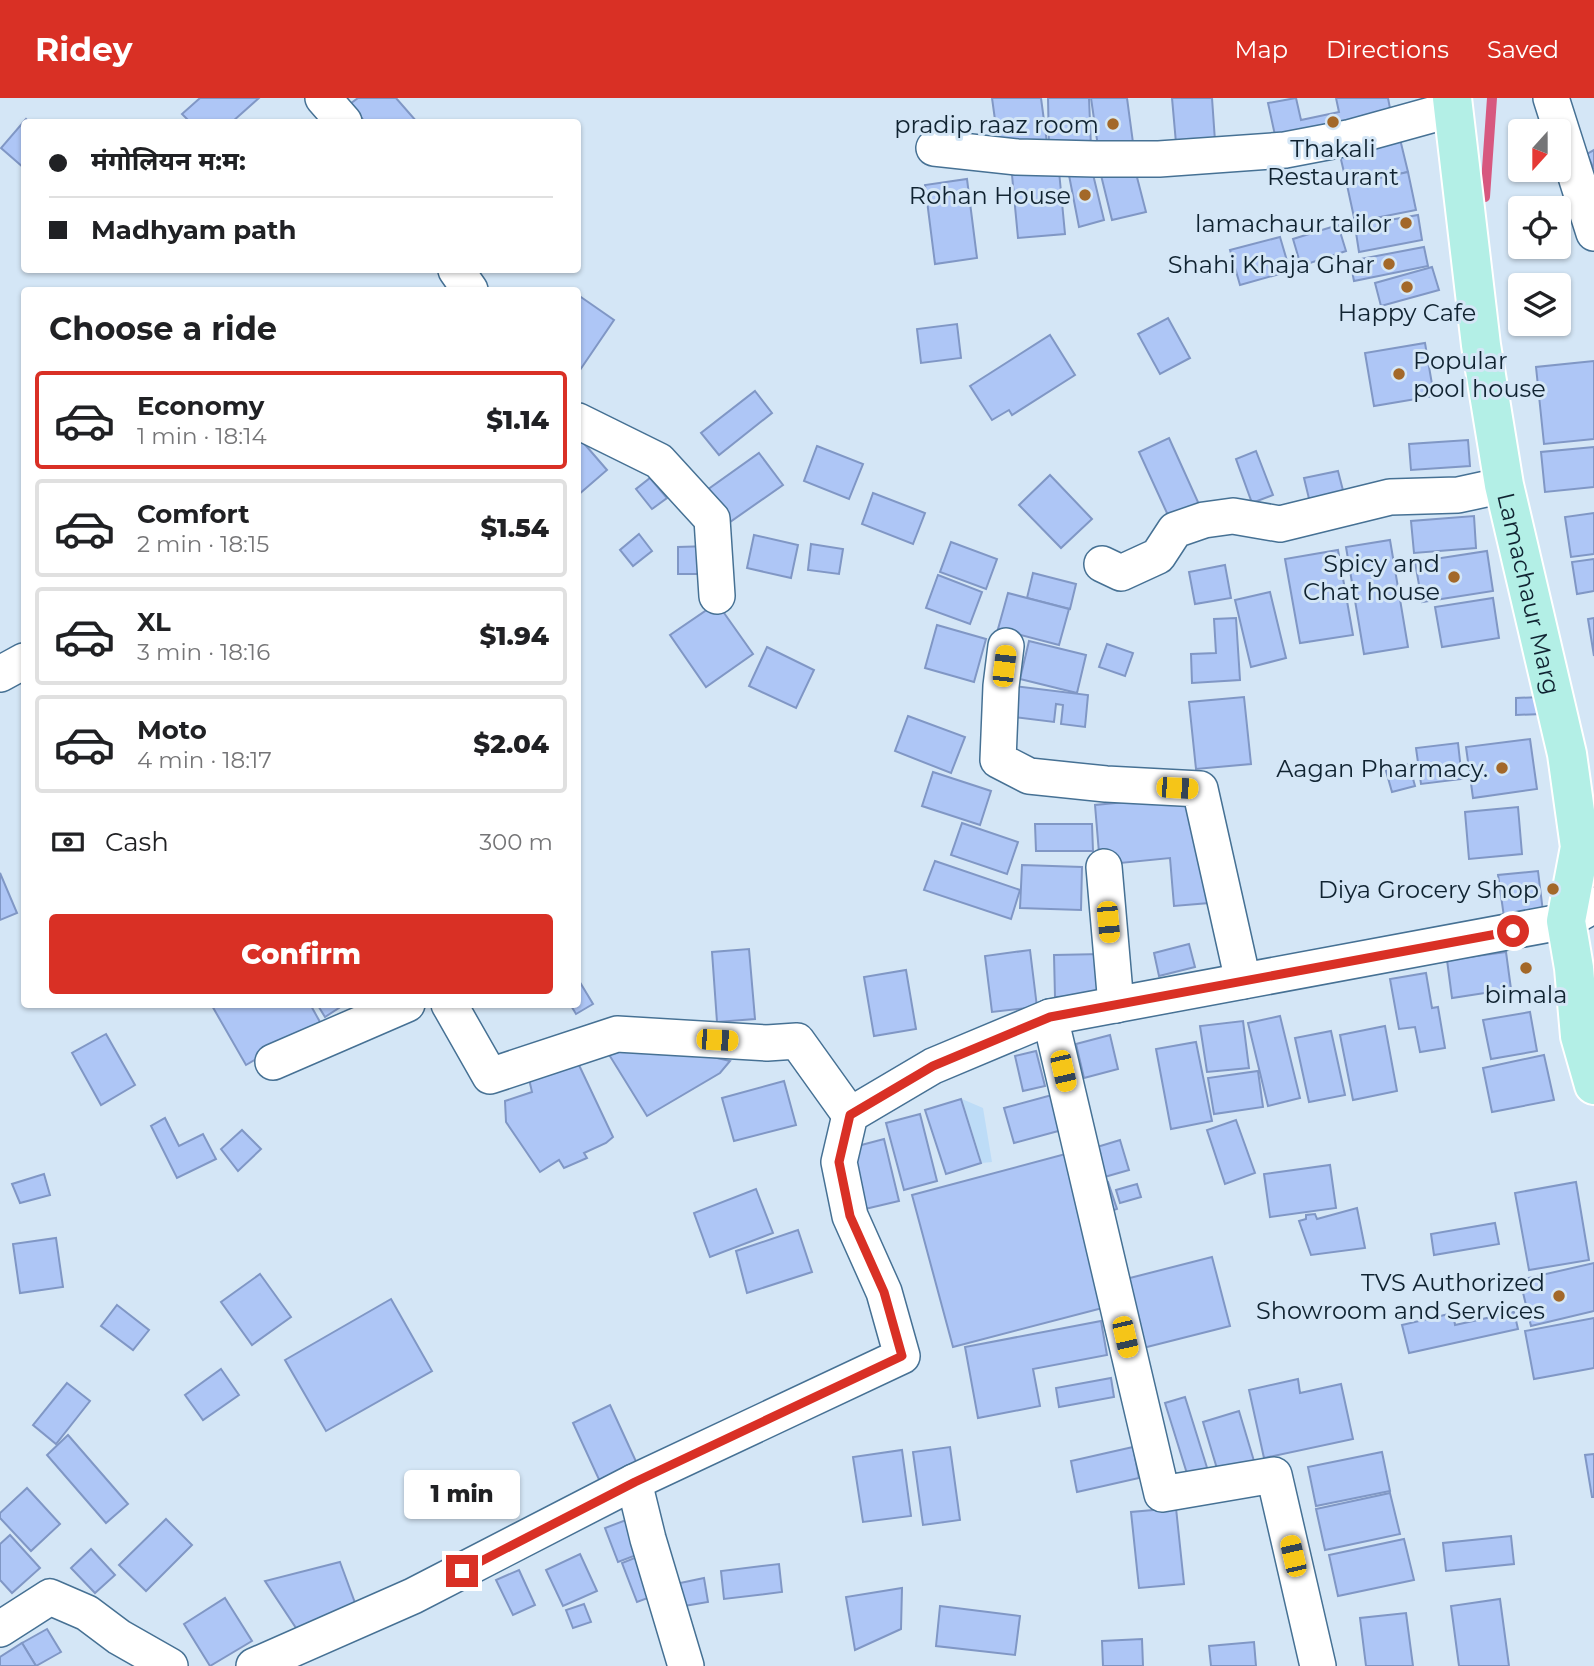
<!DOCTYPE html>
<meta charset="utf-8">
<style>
:root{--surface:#fff;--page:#f6f6f6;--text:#202124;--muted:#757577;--line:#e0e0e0;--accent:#d93025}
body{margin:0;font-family:Montserrat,"Noto Sans Devanagari",sans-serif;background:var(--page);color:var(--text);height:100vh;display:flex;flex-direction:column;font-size:26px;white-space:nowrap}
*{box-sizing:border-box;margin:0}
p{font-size:23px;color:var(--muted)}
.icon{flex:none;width:38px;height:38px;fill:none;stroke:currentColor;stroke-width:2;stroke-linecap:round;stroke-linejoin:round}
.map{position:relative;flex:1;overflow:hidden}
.side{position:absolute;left:21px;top:189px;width:560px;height:721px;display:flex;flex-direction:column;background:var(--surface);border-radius:7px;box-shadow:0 2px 5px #0004}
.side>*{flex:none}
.hud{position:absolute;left:21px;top:21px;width:560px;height:154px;border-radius:7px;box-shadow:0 2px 5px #0004;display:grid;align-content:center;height:154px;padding:0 28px;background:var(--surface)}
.needle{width:46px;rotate:201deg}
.buttons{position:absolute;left:1508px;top:21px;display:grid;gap:14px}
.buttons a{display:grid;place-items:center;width:63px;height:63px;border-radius:7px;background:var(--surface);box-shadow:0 2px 5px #0004;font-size:35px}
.end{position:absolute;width:32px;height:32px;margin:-16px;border:9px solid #d93025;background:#fff;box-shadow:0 0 0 4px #fff}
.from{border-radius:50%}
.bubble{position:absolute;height:49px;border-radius:7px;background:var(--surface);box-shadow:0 2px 5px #0004;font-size:23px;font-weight:800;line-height:49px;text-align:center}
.car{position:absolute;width:21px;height:42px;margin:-21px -10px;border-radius:9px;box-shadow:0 0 5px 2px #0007;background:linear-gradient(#f5c518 24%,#345 0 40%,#f5c518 0 76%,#345 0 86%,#f5c518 0)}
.hud b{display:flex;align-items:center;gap:24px;height:66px;font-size:26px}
.hud b+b{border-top:2px solid var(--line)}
.hud i{width:18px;height:18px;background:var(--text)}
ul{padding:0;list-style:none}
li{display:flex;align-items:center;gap:21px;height:98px;margin:0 14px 10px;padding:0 14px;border:4px solid var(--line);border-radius:7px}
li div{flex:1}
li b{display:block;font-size:26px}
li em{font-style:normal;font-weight:800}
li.current{border-color:var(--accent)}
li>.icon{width:63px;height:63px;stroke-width:1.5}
h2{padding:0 28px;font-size:32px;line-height:84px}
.pay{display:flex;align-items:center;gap:18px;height:77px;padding:0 28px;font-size:26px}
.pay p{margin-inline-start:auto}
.primary-button{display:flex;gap:14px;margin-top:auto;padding:14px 28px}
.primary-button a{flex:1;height:80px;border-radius:7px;background:var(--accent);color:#fff;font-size:28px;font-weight:800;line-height:80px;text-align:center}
header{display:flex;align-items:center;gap:42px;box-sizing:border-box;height:98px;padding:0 35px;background:var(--accent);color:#fff}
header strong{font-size:33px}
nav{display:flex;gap:38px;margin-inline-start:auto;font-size:24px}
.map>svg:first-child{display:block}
.built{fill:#bddcf7}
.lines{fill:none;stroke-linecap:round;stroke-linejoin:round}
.stream{stroke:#d7587f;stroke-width:10}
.building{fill:#aec6f6;stroke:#8097c5;stroke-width:2}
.minor-casing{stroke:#467194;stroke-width:38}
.major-casing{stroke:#fff;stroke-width:42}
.minor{stroke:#fff;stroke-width:35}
.major{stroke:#b3efe6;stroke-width:38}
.route{stroke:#d93025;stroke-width:9}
.poi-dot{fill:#a36829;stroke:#d4e6f6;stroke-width:2.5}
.labels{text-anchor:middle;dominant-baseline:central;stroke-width:6;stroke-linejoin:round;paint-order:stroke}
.poi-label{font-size:24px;fill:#102331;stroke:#d4e6f6;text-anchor:end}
.street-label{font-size:24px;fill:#102331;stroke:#d4e6f6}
</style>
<header>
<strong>Ridey</strong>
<nav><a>Map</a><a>Directions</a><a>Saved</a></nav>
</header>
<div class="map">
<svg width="1594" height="1568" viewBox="0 0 1594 1568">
<rect width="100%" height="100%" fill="#d4e6f6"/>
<path class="built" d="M962,1001L983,1010L992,1064L982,1065Z"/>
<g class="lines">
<path class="stream" d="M1485,99L1492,0"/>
</g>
<g class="building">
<path d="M200,0H259L232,24H190L182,16Z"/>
<path d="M358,0H396L417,24H365L350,6Z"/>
<path d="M992,0H1041L1047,45L999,51Z"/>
<path d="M1048,0H1089L1091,49L1049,50Z"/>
<path d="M1091,0H1127L1134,52L1099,56Z"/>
<path d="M1172,0H1212L1215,43L1176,45Z"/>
<path d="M1296,0L1301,22L1339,14L1336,0H1388L1393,26L1278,51L1268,5Z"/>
<path d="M26,21L29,24H24V70L1,50Z"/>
<path d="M1400,41L1408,74L1347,87L1339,53Z"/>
<path d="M1594,52V71L1587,56Z"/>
<path d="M1132,60L1146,114L1112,122L1099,69Z"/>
<path d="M1091,68L1104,122L1079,129L1068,72Z"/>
<path d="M1059,73L1065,136L1018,140L1012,77Z"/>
<path d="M1408,74L1416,112L1355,124L1347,87Z"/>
<path d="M967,81L977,160L935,166L925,87Z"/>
<path d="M1418,117L1422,142L1359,154L1355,128Z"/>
<path d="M1338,127L1346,153L1301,168L1293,141Z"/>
<path d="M1280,139L1290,173L1240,187L1230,152Z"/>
<path d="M1424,149L1428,168L1354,183L1350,163Z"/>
<path d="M1432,169L1439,192L1381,208L1375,185Z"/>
<path d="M578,197L614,222L580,272L578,271Z"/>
<path d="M1168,220L1190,260L1160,276L1138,236Z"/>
<path d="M957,226L961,260L921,265L917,231Z"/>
<path d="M1050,237L1075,277L1012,317L1009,312L992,322L970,288Z"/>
<path d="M1425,245L1434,298L1374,308L1365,255Z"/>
<path d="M1594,263V341L1544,346L1536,269Z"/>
<path d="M755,293L772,315L719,357L701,335Z"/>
<path d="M1169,340L1202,413L1172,426L1139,354Z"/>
<path d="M581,342L607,372L578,397V345Z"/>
<path d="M1468,342L1470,368L1411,372L1409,346Z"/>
<path d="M817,348L863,366L849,401L804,383Z"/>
<path d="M1594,349V389L1545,394L1541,354Z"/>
<path d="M1256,353L1273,397L1252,405L1236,361Z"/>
<path d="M759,355L783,387L730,424L707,392Z"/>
<path d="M1338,373L1346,404L1312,413L1304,380Z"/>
<path d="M1050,377L1092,421L1061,450L1019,407Z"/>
<path d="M650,380L667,400L652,411L636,391Z"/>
<path d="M873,395L925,415L913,446L862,426Z"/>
<path d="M1594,415V456L1571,459L1565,419Z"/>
<path d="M1474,418L1476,450L1414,455L1411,423Z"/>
<path d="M639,436L652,453L633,468L620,452Z"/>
<path d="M754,437L798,447L791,480L747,470Z"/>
<path d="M1390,442L1408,549L1364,556L1346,449Z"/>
<path d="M951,444L997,461L986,491L940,474Z"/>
<path d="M811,446L843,451L839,476L808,472Z"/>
<path d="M710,448V476H678V449Z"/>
<path d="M1338,452L1353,537L1300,545L1285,461Z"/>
<path d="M1487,453L1493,493L1422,504L1415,464Z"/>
<path d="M1594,461V493L1577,496L1572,464Z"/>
<path d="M1225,467L1231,500L1195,506L1189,474Z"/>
<path d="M1033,475L1076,486L1070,511L1027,500Z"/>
<path d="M938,477L982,494L970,526L926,510Z"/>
<path d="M1270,494L1286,560L1251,569L1235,502Z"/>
<path d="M1008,495L1069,511L1059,547L998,531Z"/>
<path d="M1493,500L1499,540L1442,549L1435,509Z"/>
<path d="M717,505L753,556L706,589L670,537Z"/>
<path d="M1236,520L1240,582L1192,585L1191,556L1216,555L1214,521Z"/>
<path d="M1594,520V558L1588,521Z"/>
<path d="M937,527L986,541L974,584L925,570Z"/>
<path d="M1029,543L1086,557L1077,595L1020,581Z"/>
<path d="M1107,546L1133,555L1125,578L1099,569Z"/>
<path d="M767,549L814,572L796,610L749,588Z"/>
<path d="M1006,587L1088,597L1085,629L1061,626L1063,607L1056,606L1054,624L1014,619Z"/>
<path d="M1244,599L1251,666L1196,671L1189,604Z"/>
<path d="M1541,599L1542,616L1516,617V600Z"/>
<path d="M908,618L965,639L951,675L895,653Z"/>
<path d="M1530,641L1537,691L1473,700L1466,649Z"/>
<path d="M1458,645L1462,681L1421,686L1416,650Z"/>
<path d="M1409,666L1415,688L1392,694L1386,673Z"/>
<path d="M933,674L991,693L980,727L922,708Z"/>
<path d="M1198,697L1209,805L1174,808L1170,760L1100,767L1095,707Z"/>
<path d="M1518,709L1522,756L1469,761L1465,714Z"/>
<path d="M962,725L1018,744L1007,776L951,757Z"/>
<path d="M1035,726H1092L1093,753H1036Z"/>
<path d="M935,763L1020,792L1011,821L924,792Z"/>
<path d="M1022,767L1082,769L1081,812L1020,810Z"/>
<path d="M1538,773L1543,814L1504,819L1498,777Z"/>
<path d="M0,775L17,815L0,822Z"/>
<path d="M1189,846L1195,869L1159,878L1154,855Z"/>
<path d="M749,851L755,921L717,924L712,854Z"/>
<path d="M1030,852L1037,909L992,914L985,858Z"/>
<path d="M1506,854L1511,891L1452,900L1447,862Z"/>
<path d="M1102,856L1103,898L1055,899L1054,857Z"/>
<path d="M906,872L916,931L874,938L864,879Z"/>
<path d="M1426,875L1432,910L1438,909L1445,950L1420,954L1415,929L1399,931L1390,881Z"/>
<path d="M578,881L593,906L576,916L570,906H578Z"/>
<path d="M211,906H310L320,924L246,967Z"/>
<path d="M317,906H345L325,919Z"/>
<path d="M1530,914L1537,953L1491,961L1483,922Z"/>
<path d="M1280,918L1300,1000L1268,1008L1248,925Z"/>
<path d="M1243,923L1249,970L1207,974L1200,928Z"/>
<path d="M1385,928L1397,993L1353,1002L1340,937Z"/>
<path d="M1331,933L1345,997L1309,1004L1295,940Z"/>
<path d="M106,936L135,987L101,1007L72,955Z"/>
<path d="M1110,937L1118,971L1084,980L1076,946Z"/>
<path d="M635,941L730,963L720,975L647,1018L608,955Z"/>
<path d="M1196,944L1212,1023L1171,1031L1156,951Z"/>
<path d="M1036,953L1045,988L1023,993L1015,958Z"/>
<path d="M1544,957L1554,1002L1492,1014L1483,970Z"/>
<path d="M578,965L613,1039L606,1045L584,1055L587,1060L564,1070L559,1062L540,1074L506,1024L505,1003L532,994L529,981Z"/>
<path d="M1258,973L1263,1009L1214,1016L1208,980Z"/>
<path d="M784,983L796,1027L734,1043L722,1000Z"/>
<path d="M1052,997L1062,1032L1014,1045L1004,1010Z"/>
<path d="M961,1001L981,1065L946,1076L925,1012Z"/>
<path d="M920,1016L937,1083L904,1092L886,1025Z"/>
<path d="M165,1020L179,1048L203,1036L216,1061L177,1080L151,1028Z"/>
<path d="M1236,1022L1255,1075L1225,1086L1207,1032Z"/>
<path d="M242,1032L261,1051L238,1073L221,1051Z"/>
<path d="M884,1041L899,1103L865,1111L850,1050Z"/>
<path d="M1120,1042L1129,1072L1094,1082L1084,1053Z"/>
<path d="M1073,1054L1114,1207L953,1249L912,1097Z"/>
<path d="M1330,1067L1336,1110L1270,1119L1264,1076Z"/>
<path d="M44,1076L50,1097L20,1105L12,1086Z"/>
<path d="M1108,1084L1117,1111L1103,1116L1094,1088Z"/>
<path d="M1576,1084L1589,1162L1529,1172L1515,1095Z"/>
<path d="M1137,1086L1141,1099L1120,1105L1116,1092Z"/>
<path d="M756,1091L773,1135L710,1159L694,1115Z"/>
<path d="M1357,1110L1365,1150L1311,1157L1299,1123L1306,1121V1117L1315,1116L1317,1121Z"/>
<path d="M1495,1125L1499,1146L1434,1157L1431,1136Z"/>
<path d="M798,1132L812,1174L747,1195L736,1153Z"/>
<path d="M56,1140L63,1189L20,1195L13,1146Z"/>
<path d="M1212,1159L1230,1228L1139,1251L1122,1182Z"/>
<path d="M1594,1165V1213L1531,1228L1520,1182Z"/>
<path d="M260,1176L291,1219L252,1247L221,1204Z"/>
<path d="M391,1201L432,1273L326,1333L285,1262Z"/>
<path d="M117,1207L149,1232L133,1252L101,1228Z"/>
<path d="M1514,1214L1518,1231L1409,1255L1402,1227L1453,1215L1455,1227Z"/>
<path d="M1594,1220V1270L1534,1281L1525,1233Z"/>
<path d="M1101,1223L1107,1257L1033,1271L1040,1308L978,1320L965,1249Z"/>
<path d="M221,1271L239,1297L203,1322L185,1297Z"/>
<path d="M1111,1280L1114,1299L1059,1309L1056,1290Z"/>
<path d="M1298,1281L1300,1295L1341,1286L1353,1341L1264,1360L1249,1292Z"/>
<path d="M67,1285L90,1303L56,1346L33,1327Z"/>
<path d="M1185,1299L1209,1376L1189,1382L1165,1305Z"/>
<path d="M610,1307L639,1370L602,1388L573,1325Z"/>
<path d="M1239,1313L1254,1363L1218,1374L1203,1324Z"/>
<path d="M68,1337L128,1406L106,1425L47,1357Z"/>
<path d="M950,1349L960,1422L923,1427L913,1354Z"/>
<path d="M1133,1349L1139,1380L1077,1394L1071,1363Z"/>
<path d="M902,1352L911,1418L863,1424L853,1359Z"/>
<path d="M1382,1354L1390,1393L1316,1408L1308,1369Z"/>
<path d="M1594,1356V1399H1592L1585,1357Z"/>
<path d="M27,1390L60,1426L31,1453L0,1420V1415Z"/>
<path d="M1390,1395L1400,1436L1325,1452L1316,1411Z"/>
<path d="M1176,1410L1184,1486L1139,1490L1131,1414Z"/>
<path d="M634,1419L647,1453L618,1464L605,1430Z"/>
<path d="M166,1421L192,1447L146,1493L119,1467Z"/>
<path d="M10,1437L40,1470L12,1495L0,1482V1446Z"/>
<path d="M1511,1438L1514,1466L1446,1473L1443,1445Z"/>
<path d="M1404,1441L1414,1482L1338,1498L1329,1457Z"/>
<path d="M91,1451L115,1477L95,1495L71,1470Z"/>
<path d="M580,1456L597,1493L563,1508L546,1472Z"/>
<path d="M642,1457L656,1497L637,1504L622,1465Z"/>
<path d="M340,1464L358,1513L300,1536L265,1483Z"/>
<path d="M779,1466L782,1494L724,1501L721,1473Z"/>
<path d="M519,1472L535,1507L513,1517L496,1482Z"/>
<path d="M704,1480L708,1504L684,1508L680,1485Z"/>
<path d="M902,1490L901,1531L855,1552L846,1499Z"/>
<path d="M225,1500L252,1543L210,1568L184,1526Z"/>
<path d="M1500,1501L1509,1568H1459L1451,1508Z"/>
<path d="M584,1506L591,1524L573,1530L566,1512Z"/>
<path d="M940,1508L1020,1518L1015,1557L936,1548Z"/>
<path d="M1406,1515L1413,1568H1366L1360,1520Z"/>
<path d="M47,1531L61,1554L36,1568L22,1545Z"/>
<path d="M1142,1541L1143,1568H1103L1102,1543Z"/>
<path d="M1254,1544L1256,1568H1211L1209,1548Z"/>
<path d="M22,1545L36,1568H0V1559Z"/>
</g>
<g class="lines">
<g class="minor-casing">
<g id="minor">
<path d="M323,0L344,24"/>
<path d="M1551,0L1594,135"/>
<path d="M934,50L1017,59L1095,61H1159L1285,52L1348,40L1453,11"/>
<path d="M456,172L470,192"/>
<path d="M578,323L659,363L712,421L717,498"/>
<path d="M1102,466L1121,475L1158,458L1175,432L1204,422L1233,418L1280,426L1390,399L1458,397L1504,387"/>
<path d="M1006,548L1001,588L998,662L1029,678L1106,686L1200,691L1243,883"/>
<path d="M0,576L24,563"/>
<path d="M1104,769L1116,907"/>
<path d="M449,906L490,978L617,936L767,945L797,943L850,1017"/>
<path d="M1050,919L1162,1396L1274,1377L1318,1568"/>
<path d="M273,964L407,906"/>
<path d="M634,1384L648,1441L686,1568"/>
<path d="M0,1531L50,1499L87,1515L119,1539L170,1568"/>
<path d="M254,1568L413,1498L634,1384L902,1258L884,1194L850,1118L839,1064L850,1017L933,968L1050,919L1566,823L1594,807"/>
</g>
</g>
<g class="major-casing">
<g id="major">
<path id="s1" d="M1452,0L1481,247L1504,387L1567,656L1580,749L1566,823L1574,870L1580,938L1594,987"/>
</g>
</g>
<use href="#minor" class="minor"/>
<use href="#major" class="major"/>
</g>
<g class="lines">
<path class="route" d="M462,1473L635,1384L902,1258L884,1194L850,1118L839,1064L850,1017L933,968L1050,919L1513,833"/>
</g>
<g class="poi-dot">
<circle cx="1333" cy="24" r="7"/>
<circle cx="1113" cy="26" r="7"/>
<circle cx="1085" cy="97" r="7"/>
<circle cx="1406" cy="125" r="7"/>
<circle cx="1389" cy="166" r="7"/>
<circle cx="1407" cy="189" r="7"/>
<circle cx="1399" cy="276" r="7"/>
<circle cx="1454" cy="479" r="7"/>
<circle cx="1502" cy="670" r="7"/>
<circle cx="1553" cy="791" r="7"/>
<circle cx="1526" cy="870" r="7"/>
<circle cx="1559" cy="1198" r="7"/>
</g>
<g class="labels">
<g class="poi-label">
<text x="1099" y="26">pradip raaz room</text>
<text x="1333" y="50" text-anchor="middle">Thakali<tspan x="1333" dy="28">Restaurant</tspan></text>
<text x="1071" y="97">Rohan House</text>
<text x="1392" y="125">lamachaur tailor</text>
<text x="1375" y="166">Shahi Khaja Ghar</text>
<text x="1407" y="214" text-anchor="middle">Happy Cafe</text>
<text x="1413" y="262" text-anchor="start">Popular<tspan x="1413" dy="28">pool house</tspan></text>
<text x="1440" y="465">Spicy and<tspan x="1440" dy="28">Chat house</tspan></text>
<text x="1488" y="670">Aagan Pharmacy.</text>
<text x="1539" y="791">Diya Grocery Shop</text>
<text x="1526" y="896" text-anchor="middle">bimala</text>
<text x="1545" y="1184">TVS Authorized<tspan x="1545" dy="28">Showroom and Services</tspan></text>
</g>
<g class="street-label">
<text stroke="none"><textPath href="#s1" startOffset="502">Lamachaur Marg</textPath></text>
</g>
</g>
</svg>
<div class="buttons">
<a><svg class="needle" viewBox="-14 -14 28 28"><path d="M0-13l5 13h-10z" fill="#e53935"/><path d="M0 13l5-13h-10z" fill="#757577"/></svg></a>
<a><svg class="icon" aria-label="locate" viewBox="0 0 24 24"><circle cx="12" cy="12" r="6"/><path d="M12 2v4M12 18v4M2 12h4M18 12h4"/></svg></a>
<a><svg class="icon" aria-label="layers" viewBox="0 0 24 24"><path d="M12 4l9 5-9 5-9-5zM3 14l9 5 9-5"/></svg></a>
</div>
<i class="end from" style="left:1513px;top:833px"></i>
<i class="end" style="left:462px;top:1473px"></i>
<div class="bubble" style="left:404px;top:1372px;width:116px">1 min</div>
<i class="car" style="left:1004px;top:568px;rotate:7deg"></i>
<i class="car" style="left:1177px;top:690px;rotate:93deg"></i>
<i class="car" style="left:1108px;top:824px;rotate:175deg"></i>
<i class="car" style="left:717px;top:942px;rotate:93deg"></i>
<i class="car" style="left:1063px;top:973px;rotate:167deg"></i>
<i class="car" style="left:1125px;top:1239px;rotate:167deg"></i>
<i class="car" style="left:1293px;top:1458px;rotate:347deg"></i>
<div class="hud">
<b><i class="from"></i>मंगोलियन म:म:</b>
<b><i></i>Madhyam path</b>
</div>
<section class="side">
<h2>Choose a ride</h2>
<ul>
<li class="current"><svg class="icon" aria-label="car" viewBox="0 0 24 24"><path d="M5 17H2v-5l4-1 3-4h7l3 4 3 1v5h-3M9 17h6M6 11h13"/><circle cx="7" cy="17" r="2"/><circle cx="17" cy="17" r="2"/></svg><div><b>Economy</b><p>1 min · 18:14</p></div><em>$1.14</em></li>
<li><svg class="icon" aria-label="car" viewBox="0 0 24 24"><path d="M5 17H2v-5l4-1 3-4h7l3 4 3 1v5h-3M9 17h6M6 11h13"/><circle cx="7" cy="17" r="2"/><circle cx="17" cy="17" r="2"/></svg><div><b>Comfort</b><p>2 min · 18:15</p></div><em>$1.54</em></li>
<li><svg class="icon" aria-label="car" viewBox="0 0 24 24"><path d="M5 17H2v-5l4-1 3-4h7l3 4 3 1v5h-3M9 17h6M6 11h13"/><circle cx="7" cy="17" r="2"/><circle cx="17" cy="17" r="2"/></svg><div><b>XL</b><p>3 min · 18:16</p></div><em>$1.94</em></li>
<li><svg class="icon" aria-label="car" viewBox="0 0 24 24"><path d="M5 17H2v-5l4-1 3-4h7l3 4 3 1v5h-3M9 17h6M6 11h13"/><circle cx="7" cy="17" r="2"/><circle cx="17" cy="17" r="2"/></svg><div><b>Moto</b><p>4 min · 18:17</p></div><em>$2.04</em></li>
</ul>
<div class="pay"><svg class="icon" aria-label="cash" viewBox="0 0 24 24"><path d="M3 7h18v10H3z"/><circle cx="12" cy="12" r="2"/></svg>Cash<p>300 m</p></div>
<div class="primary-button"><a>Confirm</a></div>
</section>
</div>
